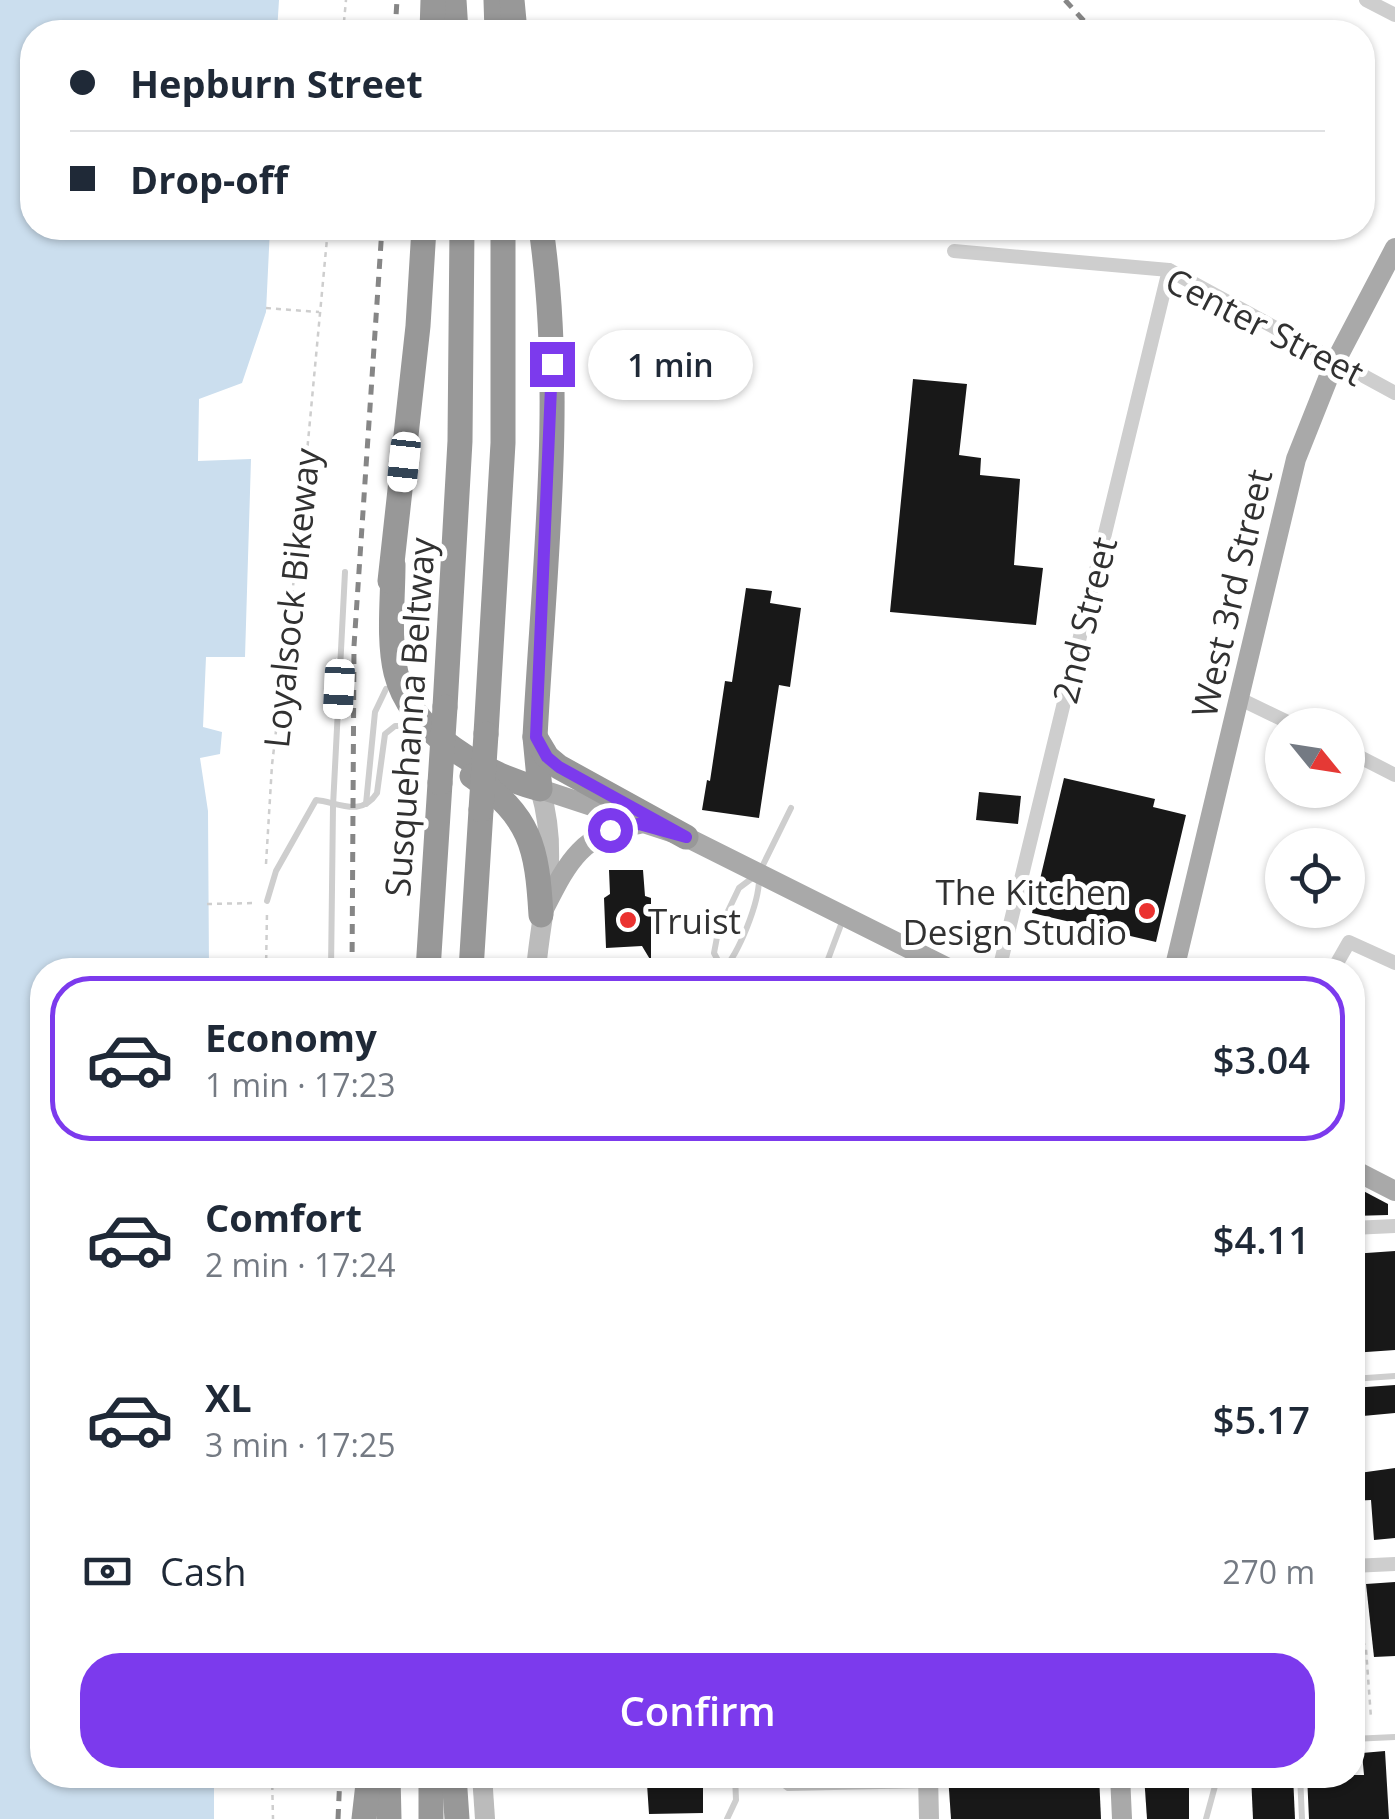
<!DOCTYPE html>
<meta charset="utf-8">
<style>
:root{--surface:#fff;--page:#f2f2f3;--text:#1f2937;--muted:#747a83;--line:#e0e1e3;--accent:#7c3aed}
body{margin:0;font-family:"Open Sans",sans-serif;background:var(--page);color:var(--text);height:100vh;display:flex;flex-direction:column;font-size:38px;white-space:nowrap}
*{box-sizing:border-box;margin:0}
p{font-size:32px;color:var(--muted)}
.icon{flex:none;width:55px;height:55px;fill:none;stroke:currentColor;stroke-width:2;stroke-linecap:round;stroke-linejoin:round}
.map{position:relative;flex:1;overflow:hidden}
.details{position:absolute;left:30px;top:958px;width:1335px;height:830px;display:flex;flex-direction:column;background:var(--surface);border-radius:40px;box-shadow:0 2px 8px #0004}
.details>*{flex:none}
.top-card{position:absolute;left:20px;top:20px;width:1355px;height:220px;border-radius:40px;box-shadow:0 2px 8px #0004;display:grid;align-content:center;height:220px;padding:0 50px;background:var(--surface)}
.needle{width:65px;rotate:120deg}
.fabs{position:absolute;left:1265px;top:708px;display:grid;gap:20px}
.fabs a{display:grid;place-items:center;width:100px;height:100px;border-radius:50%;background:var(--surface);box-shadow:0 2px 8px #0004;font-size:50px}
.end{position:absolute;width:45px;height:45px;margin:-22px;border:12px solid #7c3aed;background:#fff;box-shadow:0 0 0 5px #fff}
.from{border-radius:50%}
.bubble{position:absolute;height:70px;border-radius:35px;background:var(--surface);box-shadow:0 2px 8px #0004;font-size:32px;font-weight:600;line-height:70px;text-align:center}
.car{position:absolute;width:30px;height:60px;margin:-30px -15px;border-radius:12px;box-shadow:0 0 8px 2px #0007;background:linear-gradient(#fff 24%,#345 0 40%,#fff 0 76%,#345 0 86%,#fff 0)}
.top-card b{display:flex;align-items:center;gap:35px;height:95px;font-size:38px}
.top-card b+b{border-top:2px solid var(--line)}
.top-card i{width:25px;height:25px;background:var(--text)}
ul{padding:18px 0 0;list-style:none}
li{display:flex;align-items:center;gap:30px;height:165px;margin:0 20px 15px;padding:0 30px;border:5px solid transparent;border-radius:40px}
li div{flex:1}
li b{display:block;font-size:38px}
li em{font-style:normal;font-weight:600}
li.active{border-color:var(--accent)}
li>.icon{width:90px;height:90px;stroke-width:1.5}
.pay{display:flex;align-items:center;gap:25px;height:110px;padding:0 50px;font-size:38px}
.pay p{margin-inline-start:auto}
.cta{display:flex;gap:20px;margin-top:auto;padding:20px 50px}
.cta a{flex:1;height:115px;border-radius:40px;background:var(--accent);color:#fff;font-size:40px;font-weight:600;line-height:115px;text-align:center}
.map>svg:first-child{display:block}
.water{fill:#cbdeee}
.building{fill:#181818}
.lines{fill:none;stroke-linecap:round;stroke-linejoin:round}
.path{stroke:#cecece;stroke-width:2.5;stroke-dasharray:5 5;stroke-linecap:butt}
.lane{stroke:#cecece;stroke-width:6}
.street{stroke:#cecece;stroke-width:14}
.secondary{stroke:#bbb;stroke-width:20}
.primary{stroke:#a9a9a9;stroke-width:20}
.highway{stroke:#989898;stroke-width:25}
.rail{stroke:#868686;stroke-width:5;stroke-dasharray:10 8;stroke-linecap:butt}
.highway-bridge{stroke:#989898;stroke-width:25}
.route{stroke:#7c3aed;stroke-width:12}
.poi-dot{fill:#eb3230;stroke:#fff;stroke-width:4}
.labels{text-anchor:middle;dominant-baseline:central;stroke-width:10;stroke-linejoin:round;paint-order:stroke}
.street-label{font-size:35px;fill:#313131;stroke:#fff}
.poi-label{font-size:35px;fill:#313131;stroke:#fff;text-anchor:end}
</style>
<div class="map">
<svg width="1395" height="1819" viewBox="0 0 1395 1819">
<rect width="100%" height="100%" fill="#fff"/>
<path class="water" d="M0,0H279L277,32H32V228H270L266,312L242,383L199,399L198,461L251,459L245,657H206L203,727L222,732L220,754L200,758L208,811L209,970H42V1775H214V1819H0Z"/>
<g class="building">
<path d="M913,379L967,384L959,455L981,458L980,475L1020,479L1014,565L1043,568L1036,625L890,612Z"/>
<path d="M746,588L772,591L770,603L801,608L790,687L779,685L759,818L702,810L707,780L710,781L725,681L732,682Z"/>
<path d="M1064,778L1155,799L1153,807L1186,815L1156,942L1032,913Z"/>
<path d="M979,792L1021,796L1018,824L976,820Z"/>
<path d="M609,870H643L645,896L651,898V961L642,946L606,948L604,898L610,894Z"/>
<path d="M1352,1185L1388,1204V1215L1352,1216Z"/>
<path d="M1395,1251V1350L1352,1353V1254Z"/>
<path d="M1395,1385V1413L1352,1417V1388Z"/>
<path d="M1395,1468V1538L1374,1540L1371,1500L1352,1501V1474Z"/>
<path d="M1395,1582V1656L1374,1657L1366,1584Z"/>
<path d="M1385,1751L1389,1819H1309L1307,1775H1364L1362,1753Z"/>
<path d="M598,1775H703V1813L649,1814L647,1784L598,1788Z"/>
<path d="M948,1775H1099L1101,1819H951Z"/>
<path d="M1144,1775H1189V1819H1147Z"/>
<path d="M1251,1775H1293L1295,1819H1253Z"/>
</g>
<g class="lines">
<g class="path">
<path d="M343,32L346,0"/>
<path d="M266,308L319,312"/>
<path d="M266,864L272,765L300,527L328,228"/>
<path d="M207,904L256,903"/>
<path d="M266,970L267,912"/>
<path d="M1353,1582L1354,1618L1366,1649L1371,1718"/>
<path d="M272,1775L273,1819"/>
</g>
<g class="lane">
<path d="M366,804L375,712L386,689"/>
<path d="M267,901L276,871L316,800C337,802 361,818 377,793L385,734L395,726H408"/>
<path d="M331,970L333,806L345,572"/>
<path d="M723,970L714,953L718,932L739,888L759,873L791,808"/>
<path d="M723,970C739,953 759,903 759,879"/>
<path d="M824,970L842,922"/>
<path d="M1352,1379L1395,1376"/>
<path d="M1352,1739L1395,1737"/>
<path d="M771,1775L788,1788L927,1785"/>
<path d="M893,1775V1785"/>
<path d="M1300,1775L1302,1819"/>
<path d="M727,1819L736,1800L735,1775"/>
<path d="M1206,1819L1218,1775"/>
</g>
<g class="street">
<path d="M1366,0L1395,15"/>
<path d="M954,251L1169,270L1395,393"/>
<path d="M1240,699L1294,725"/>
<path d="M1348,751L1395,775"/>
<path d="M999,970L1169,270"/>
<path d="M1333,970L1349,942L1395,963"/>
<path d="M1352,1228L1395,1226"/>
<path d="M1352,1566L1395,1564"/>
</g>
<g class="secondary">
<path d="M536,970C542,902 560,857 540,789"/>
<path d="M482,1775L485,1819"/>
<path d="M928,1775L929,1819"/>
</g>
<g class="primary">
<path d="M540,789L686,837L952,970"/>
<path d="M541,915C566,866 579,833 639,824"/>
<path d="M1174,970L1296,459L1333,366L1395,248"/>
<path d="M1352,1169L1395,1191"/>
<path d="M1120,1775L1122,1819"/>
</g>
<g class="highway">
<path d="M454,0L456,32"/>
<path d="M496,0L497,32"/>
<path d="M512,0L515,32"/>
<path d="M432,32L433,0"/>
<path d="M393,565C393,599 388,639 396,673C411,734 484,774 540,789L535,737C544,569 565,394 541,228"/>
<path d="M390,581L418,326L424,228"/>
<path d="M445,707L460,441L462,228"/>
<path d="M486,734L503,443V228"/>
<path d="M535,737L547,757L559,767L686,837"/>
<path d="M472,776C531,816 537,847 541,915"/>
<path d="M428,970L440,783"/>
<path d="M471,970L481,810"/>
<path d="M388,1775L389,1819"/>
<path d="M431,1775V1819"/>
<path d="M454,1775L457,1819"/>
<path d="M364,1819L369,1775"/>
</g>
<g class="rail">
<path d="M1065,0L1094,32"/>
<path d="M395,32L397,0"/>
<path d="M352,970L354,646L382,228"/>
<path d="M338,1819L340,1775"/>
</g>
<g class="highway-bridge">
<path d="M440,783L445,707"/>
<path d="M481,810L486,734"/>
</g>
</g>
<g class="lines">
<path class="route" d="M552,364L536,737L547,757L559,767L686,837L639,824L610,830"/>
</g>
<g class="poi-dot">
<circle cx="1147" cy="911" r="10"/>
<circle cx="628" cy="920" r="10"/>
</g>
<g class="labels">
<g class="street-label">
<text transform="translate(1265 326) rotate(27)">Center Street</text>
<text transform="translate(1231 593) rotate(-77)">West 3rd Street</text>
<text transform="translate(291 598) rotate(-84)">Loyalsock Bikeway</text>
<text transform="translate(1084 620) rotate(-76)">2nd Street</text>
<text transform="translate(409 717) rotate(-86)">Susquehanna Beltway</text>
</g>
<g class="poi-label">
<text x="1127" y="891">The Kitchen<tspan x="1127" dy="40">Design Studio</tspan></text>
<text x="648" y="920" text-anchor="start">Truist</text>
</g>
</g>
</svg>
<div class="fabs">
<a><svg class="needle" viewBox="-14 -14 28 28"><path d="M0-13l5 13h-10z" fill="#e53935"/><path d="M0 13l5-13h-10z" fill="#747a83"/></svg></a>
<a><svg class="icon" aria-label="locate" viewBox="0 0 24 24"><circle cx="12" cy="12" r="6"/><path d="M12 2v4M12 18v4M2 12h4M18 12h4"/></svg></a>
</div>
<i class="end from" style="left:610px;top:830px"></i>
<i class="end" style="left:552px;top:364px"></i>
<div class="bubble" style="left:588px;top:330px;width:165px">1 min</div>
<i class="car" style="left:404px;top:462px;rotate:186deg"></i>
<i class="car" style="left:339px;top:689px;rotate:183deg"></i>
<div class="top-card">
<b><i class="from"></i>Hepburn Street</b>
<b><i></i>Drop-off</b>
</div>
<section class="details">
<ul>
<li class="active"><svg class="icon" aria-label="car" viewBox="0 0 24 24"><path d="M5 17H2v-5l4-1 3-4h7l3 4 3 1v5h-3M9 17h6M6 11h13"/><circle cx="7" cy="17" r="2"/><circle cx="17" cy="17" r="2"/></svg><div><b>Economy</b><p>1 min · 17:23</p></div><em>$3.04</em></li>
<li><svg class="icon" aria-label="car" viewBox="0 0 24 24"><path d="M5 17H2v-5l4-1 3-4h7l3 4 3 1v5h-3M9 17h6M6 11h13"/><circle cx="7" cy="17" r="2"/><circle cx="17" cy="17" r="2"/></svg><div><b>Comfort</b><p>2 min · 17:24</p></div><em>$4.11</em></li>
<li><svg class="icon" aria-label="car" viewBox="0 0 24 24"><path d="M5 17H2v-5l4-1 3-4h7l3 4 3 1v5h-3M9 17h6M6 11h13"/><circle cx="7" cy="17" r="2"/><circle cx="17" cy="17" r="2"/></svg><div><b>XL</b><p>3 min · 17:25</p></div><em>$5.17</em></li>
</ul>
<div class="pay"><svg class="icon" aria-label="cash" viewBox="0 0 24 24"><path d="M3 7h18v10H3z"/><circle cx="12" cy="12" r="2"/></svg>Cash<p>270 m</p></div>
<div class="cta"><a>Confirm</a></div>
</section>
</div>
